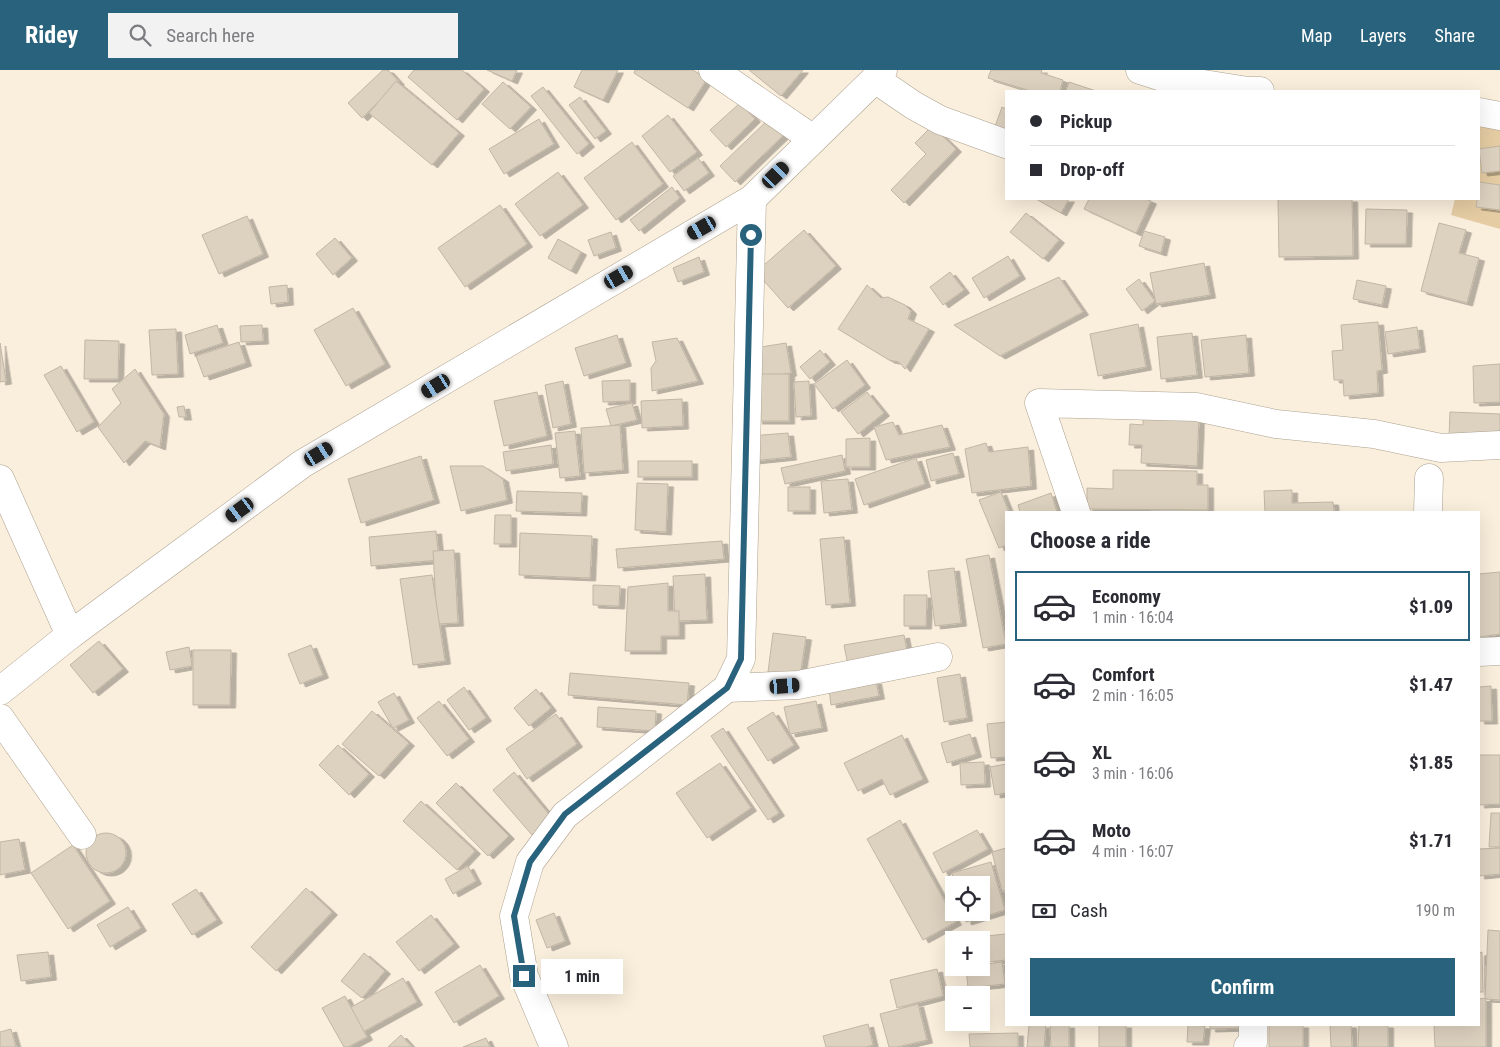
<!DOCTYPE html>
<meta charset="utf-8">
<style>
:root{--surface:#fff;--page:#f2f2f3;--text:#2b2b33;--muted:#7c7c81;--line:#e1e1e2;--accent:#29627c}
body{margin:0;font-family:"Roboto Condensed",sans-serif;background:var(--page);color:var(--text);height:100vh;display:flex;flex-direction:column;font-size:19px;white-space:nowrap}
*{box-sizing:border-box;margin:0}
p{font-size:16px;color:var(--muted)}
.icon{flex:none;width:28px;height:28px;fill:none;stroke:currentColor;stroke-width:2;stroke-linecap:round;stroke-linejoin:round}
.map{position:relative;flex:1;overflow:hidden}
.panel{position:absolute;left:1005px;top:441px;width:475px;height:515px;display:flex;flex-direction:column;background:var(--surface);border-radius:0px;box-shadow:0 5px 20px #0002}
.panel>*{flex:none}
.guide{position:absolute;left:1005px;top:20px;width:475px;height:110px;border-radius:0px;box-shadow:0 5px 20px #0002;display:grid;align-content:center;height:110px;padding:0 25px;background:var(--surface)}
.tools{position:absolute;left:945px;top:806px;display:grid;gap:10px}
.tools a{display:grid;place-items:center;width:45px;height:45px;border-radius:0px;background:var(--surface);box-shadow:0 5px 20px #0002;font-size:25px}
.end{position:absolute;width:22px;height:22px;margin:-11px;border:6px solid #29627c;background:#fff;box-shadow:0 0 0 2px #fff}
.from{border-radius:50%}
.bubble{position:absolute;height:35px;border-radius:0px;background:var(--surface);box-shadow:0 5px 20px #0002;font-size:16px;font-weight:700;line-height:35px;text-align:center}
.car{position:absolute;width:15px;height:30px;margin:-15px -8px;border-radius:6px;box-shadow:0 0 4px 1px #0007;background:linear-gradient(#222 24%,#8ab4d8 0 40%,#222 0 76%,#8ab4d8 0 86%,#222 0)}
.guide b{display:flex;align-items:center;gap:18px;height:48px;font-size:19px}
.guide b+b{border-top:1px solid var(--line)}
.guide i{width:12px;height:12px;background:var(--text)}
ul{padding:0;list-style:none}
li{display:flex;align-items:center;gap:15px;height:70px;margin:0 10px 8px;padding:0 15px;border:2px solid transparent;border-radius:0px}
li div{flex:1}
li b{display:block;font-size:19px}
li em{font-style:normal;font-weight:700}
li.selected{border-color:var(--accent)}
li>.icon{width:45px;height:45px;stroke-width:1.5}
h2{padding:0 25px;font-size:22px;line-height:60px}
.pay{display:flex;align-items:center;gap:12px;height:55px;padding:0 25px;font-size:19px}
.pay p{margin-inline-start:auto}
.primary-button{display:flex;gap:10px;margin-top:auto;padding:10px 25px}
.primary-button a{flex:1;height:58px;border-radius:0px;background:var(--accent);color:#fff;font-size:20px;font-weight:700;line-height:58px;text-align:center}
header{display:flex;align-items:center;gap:30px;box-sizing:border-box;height:70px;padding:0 25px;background:var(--accent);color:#fff}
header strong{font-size:24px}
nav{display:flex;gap:28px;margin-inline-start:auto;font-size:18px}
.search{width:350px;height:45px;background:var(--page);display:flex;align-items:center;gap:12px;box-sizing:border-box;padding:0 18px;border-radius:0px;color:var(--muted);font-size:19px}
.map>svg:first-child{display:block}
.green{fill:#e5cca3}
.building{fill:#ddd1bf;stroke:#c1b6a4;filter:url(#shadow)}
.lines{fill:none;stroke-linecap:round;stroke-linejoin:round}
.minor-casing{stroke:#aca190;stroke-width:29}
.minor{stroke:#fff;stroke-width:28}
.route{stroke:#29627c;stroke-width:6}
</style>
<header>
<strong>Ridey</strong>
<div class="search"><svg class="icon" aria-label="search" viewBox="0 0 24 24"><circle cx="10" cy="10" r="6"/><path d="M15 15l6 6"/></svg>Search here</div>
<nav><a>Map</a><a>Layers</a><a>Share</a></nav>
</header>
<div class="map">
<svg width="1500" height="977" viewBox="0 0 1500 977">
<defs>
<filter id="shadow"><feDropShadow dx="5.5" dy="3" stdDeviation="0" flood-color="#0004"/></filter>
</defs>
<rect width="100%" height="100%" fill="#faeedc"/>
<path class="green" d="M1479,52L1500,57V159L1451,145L1455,129H1479Z"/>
<g class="building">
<path d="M383,0H388L399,12L362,48L348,33Z"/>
<path d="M414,0H462L484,19L457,50L408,7Z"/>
<path d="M487,0H517L512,11Z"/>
<path d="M582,0H618L603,30L574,17Z"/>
<path d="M635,0H693L707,9L688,38L634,3Z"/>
<path d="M749,0H803L781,26Z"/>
<path d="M991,0H1042L1041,3L1063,10L1060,21H1030L988,8Z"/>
<path d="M396,11L459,63L432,95L369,43Z"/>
<path d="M503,12L531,37L510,59L482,34Z"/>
<path d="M1069,12L1096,21H1066Z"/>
<path d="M543,17L589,74L577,84L531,26Z"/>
<path d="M580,27L606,61L595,69L569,35Z"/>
<path d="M740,33L755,49L726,77L710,60Z"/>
<path d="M1002,37L1006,39V70L992,65Z"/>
<path d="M774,44L790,59L735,112L720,96Z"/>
<path d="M668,45L697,82L670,102L642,66Z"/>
<path d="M539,49L554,74L504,104L489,79Z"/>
<path d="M932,56L956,79L904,133L891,120L926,84L915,73Z"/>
<path d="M632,72L663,114L616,150L584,108Z"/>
<path d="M1500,76V101L1482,103L1479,79Z"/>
<path d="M698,88L709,103L684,121L673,106Z"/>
<path d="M558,102L583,135L540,166L515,134Z"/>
<path d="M1479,112L1500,115V140L1476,137L1477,129H1479Z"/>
<path d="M672,117L680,128L639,161L630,150Z"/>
<path d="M1036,129H1069L1061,143Z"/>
<path d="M1089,129H1146L1151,131L1136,163L1084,139Z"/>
<path d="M1278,129H1352L1353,186L1279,187Z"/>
<path d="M500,135L527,174L465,217L438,178Z"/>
<path d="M1366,139L1407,140L1406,174H1365Z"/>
<path d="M1026,143L1059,170L1043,189L1010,162Z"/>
<path d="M247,146L263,184L219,204L202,165Z"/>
<path d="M1439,153L1466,160L1459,183L1479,188L1467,233L1421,221Z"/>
<path d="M804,160L836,196L788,238L756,202Z"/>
<path d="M1144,161L1165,167L1161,183L1139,176Z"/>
<path d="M611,162L616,178L594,186L588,170Z"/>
<path d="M335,168L352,188L333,205L316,184Z"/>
<path d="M558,169L581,182L571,201L548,188Z"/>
<path d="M1008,186L1020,206L984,228L972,208Z"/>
<path d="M699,187L704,202L678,212L673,198Z"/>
<path d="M1204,193L1210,225L1156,234L1150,203Z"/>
<path d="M950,202L964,220L943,235L930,217Z"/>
<path d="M1059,207L1083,242L1000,286L954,255Z"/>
<path d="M1139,209L1155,231L1142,241L1126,219Z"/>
<path d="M1357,210L1386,216L1382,235L1353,229Z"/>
<path d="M287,215L288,232L271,234L269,217Z"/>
<path d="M867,215L881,228L888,227L905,235L911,241L908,249L929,259L905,299L899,292L889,290L838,259Z"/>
<path d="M353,238L385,294L346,316L314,260Z"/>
<path d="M1378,252L1382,300L1377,301L1378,323L1344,326L1343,310H1334L1332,281L1343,280L1341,255Z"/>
<path d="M1138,254L1146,297L1098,306L1090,264Z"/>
<path d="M217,255L223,273L190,284L185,265Z"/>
<path d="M262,255L263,271L241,272L240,256Z"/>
<path d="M1417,257L1420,279L1388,284L1385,262Z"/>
<path d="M176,259L178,304L152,305L149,260Z"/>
<path d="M1192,263L1197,305L1161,309L1157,267Z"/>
<path d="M617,265L626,293L584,306L575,278Z"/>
<path d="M1246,265L1249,303L1205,307L1201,270Z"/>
<path d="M677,268L698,311L652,321L651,298L656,291L652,272Z"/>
<path d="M85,270L119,271L118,309H84Z"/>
<path d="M239,272L246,293L204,307L196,286Z"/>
<path d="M0,273L6,311L0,312Z"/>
<path d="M786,273L791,303L747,310L742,280Z"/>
<path d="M820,280L830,292L810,309L800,297Z"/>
<path d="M847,290L865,315L833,339L814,314Z"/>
<path d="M1500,294V332L1474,333L1473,296Z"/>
<path d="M61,296L94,352L77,362L44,305Z"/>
<path d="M135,299L164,344L160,377L145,371L124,393L98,357L121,333L112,319Z"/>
<rect x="757" y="304" width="32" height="47"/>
<path d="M630,310V331L603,332L602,311Z"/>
<path d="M563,311L571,354L553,358L545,315Z"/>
<path d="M809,311L811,346L796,347L794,312Z"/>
<path d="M537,322L547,366L504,376L494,331Z"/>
<path d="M867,322L884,343L858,364L841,342Z"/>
<path d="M682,329L683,356L642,358L641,331Z"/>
<path d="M632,333L637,350L611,356L606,339Z"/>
<path d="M184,336L186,347H179L177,337Z"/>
<path d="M1450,342L1500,344V369L1449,367Z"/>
<path d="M1143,344L1199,347L1197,396L1141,393L1142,375H1129L1130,354L1143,355Z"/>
<path d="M893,352L899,365L942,355L950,377L886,390L874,357Z"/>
<path d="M620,355L623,400L584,403L581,358Z"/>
<path d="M575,361L580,406L560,408L555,363Z"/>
<path d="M788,363L791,387L752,391L750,366Z"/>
<path d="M870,368V397H846V369Z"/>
<path d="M986,373L989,382L1028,377L1031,416L972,423L965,379Z"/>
<path d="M551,375L553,394L506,401L503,382Z"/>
<path d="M953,383L959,404L931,411L926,390Z"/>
<path d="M842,385L845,401L785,414L781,398Z"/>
<path d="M421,386L434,430L361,453L348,409Z"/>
<path d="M916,388L925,414L864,435L855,409Z"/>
<rect x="638" y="391" width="54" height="16"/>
<path d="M450,396H483L503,409L507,430L461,441Z"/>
<path d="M1113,400L1197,401V415H1208V440L1087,439V418L1113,419Z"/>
<path d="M848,409L852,440L824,443L821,411Z"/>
<path d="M637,413L668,414L666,462L635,460Z"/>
<rect x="788" y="417" width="22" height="24"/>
<path d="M1292,420V433L1333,432L1334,442H1265L1264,421Z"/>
<path d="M517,421L582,423L581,443L516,441Z"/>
<path d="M1001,422L1009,442H1006V475L999,478L979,430Z"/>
<path d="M1051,423L1057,442H1020L1018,435Z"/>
<path d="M495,445H511V474H494Z"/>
<path d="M436,461L439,490L371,496L369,467Z"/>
<path d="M520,463L592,466L590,508L519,505Z"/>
<path d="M844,467L850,533L826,535L820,469Z"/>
<path d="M722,471L724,489L618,498L616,479Z"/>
<path d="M454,480L458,553L437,554L433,481Z"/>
<path d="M989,485L1006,574L983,578L966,489Z"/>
<path d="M954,498L961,553L935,556L928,501Z"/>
<path d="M1500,502V564L1479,567V504Z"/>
<path d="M705,504L707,550L675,551L673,506Z"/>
<path d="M432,505L445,591L413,595L400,509Z"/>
<path d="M668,513V541H679V566H661V581H625L628,517Z"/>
<path d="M593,515L620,516L619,536L593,535Z"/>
<path d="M904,525H927L926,556H904Z"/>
<path d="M773,563L806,567L800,606L768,602Z"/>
<path d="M904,565L909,591L849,601L844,575Z"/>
<path d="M99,571L123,599L93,623L70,595Z"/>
<path d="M311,575L323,605L300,614L288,584Z"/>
<path d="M189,577L192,596L170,600L166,582Z"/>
<path d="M193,580H231L230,635H193Z"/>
<path d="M570,603L689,613L687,635L568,625Z"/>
<path d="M960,604L967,648L944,652L937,608Z"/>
<path d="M876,611L879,626L831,635L829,619Z"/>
<path d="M1491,616L1492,651H1479V617Z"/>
<path d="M464,617L486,648L469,660L447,630Z"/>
<path d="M536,619L551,638L529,656L514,638Z"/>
<path d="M394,623L409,650L393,658L378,632Z"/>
<path d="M439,631L469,669L447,686L417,648Z"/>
<path d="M816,631L822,658L790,664L784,637Z"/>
<path d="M598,637L656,641L655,661L597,657Z"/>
<path d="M372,641L409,673L379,706L342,674Z"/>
<path d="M773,642L794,675L768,691L747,658Z"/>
<path d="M556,644L577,674L527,709L506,679Z"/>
<path d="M1006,652V687L991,688L987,654Z"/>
<path d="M723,658L779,743L768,750L711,666Z"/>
<path d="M970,664L976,684L947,693L941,673Z"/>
<path d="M902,665L923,709L890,725L882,709L858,721L844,693Z"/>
<path d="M338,675L369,704L349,725L319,695Z"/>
<path d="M1479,685H1500V734L1479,735Z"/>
<path d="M984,692L985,714L961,715L960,693Z"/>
<path d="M720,693L751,738L707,768L676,723Z"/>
<path d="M1006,694V723L995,725L990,697Z"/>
<path d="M514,702L552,748L532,765L493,720Z"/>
<path d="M456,713L509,766L488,786L436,733Z"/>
<path d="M421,731L475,781L457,800L403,751Z"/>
<path d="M1491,743H1500V777H1489Z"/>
<path d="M900,750L956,852L923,870L867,769Z"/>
<path d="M977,760L988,779L943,803L933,783Z"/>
<circle cx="106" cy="783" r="20"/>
<path d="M19,769L25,800L0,805V772Z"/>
<path d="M73,775L110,831L68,859L31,803Z"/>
<path d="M1006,778V820L1002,821L992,782Z"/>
<path d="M1500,778V804L1479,806V779Z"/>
<path d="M991,792L1005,840L966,852L963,842H981V815H955L952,803Z"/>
<path d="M468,796L476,811L453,824L445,809Z"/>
<path d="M306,818L332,842L276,901L251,877Z"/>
<path d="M196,819L217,850L192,865L172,834Z"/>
<path d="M128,837L141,858L110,877L97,855Z"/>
<path d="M554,843L565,871L547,878L536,850Z"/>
<path d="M431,845L454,874L419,901L396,872Z"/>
<path d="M1488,860L1500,861V930L1485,929Z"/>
<path d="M1006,864V890L989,892L986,866Z"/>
<path d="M48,882L51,907L21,911L17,885Z"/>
<path d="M1482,882L1483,922H1479V883Z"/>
<path d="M364,883L385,901L362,928L341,911Z"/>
<path d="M1002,892L1005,914L968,918L966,898H981V895Z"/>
<path d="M480,895L499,926L454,953L435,922Z"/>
<path d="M937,899L943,926L897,938L890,910Z"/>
<path d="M403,908L417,932L361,963L348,939Z"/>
<path d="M345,926L367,967L348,977H344L322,938Z"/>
<path d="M1486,928V977H1435L1434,955H1479V929Z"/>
<path d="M918,934L927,970L897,977H889L880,944Z"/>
<path d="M868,954L873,975L866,977H826L823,966Z"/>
<path d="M1029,955H1046L1044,977H1027Z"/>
<path d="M1050,955H1069V977H1051Z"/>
<rect x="1099" y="955" width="27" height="22"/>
<path d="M1188,955L1205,956L1203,972H1187Z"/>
<path d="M1210,955H1244V958L1210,959Z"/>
<rect x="1269" y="955" width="34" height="22"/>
<path d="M1330,955H1351L1352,977H1331Z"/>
<path d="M1359,955H1388V977H1358Z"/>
<path d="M11,959L16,977H0V962Z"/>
<path d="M1018,963V977H970L969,964Z"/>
<path d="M401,965L412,977H388Z"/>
<path d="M486,968L490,977H463Z"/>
</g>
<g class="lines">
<g class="minor-casing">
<g id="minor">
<path d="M713,0L813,69"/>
<path d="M1140,0L1165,8L1248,21H1260"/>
<path d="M875,9L913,35L940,50L1006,74"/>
<path d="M1479,42L1500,46"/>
<path d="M0,409L70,565"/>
<path d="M1076,442L1039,333L1196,337L1276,354L1374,364L1441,378L1500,375"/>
<path d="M1428,442L1429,408"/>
<path d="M1479,582L1500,581"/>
<path d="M727,618L798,615L938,587"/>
<path d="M0,621L70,565L302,394L752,129L875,9L883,0"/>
<path d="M0,648L82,765"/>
<path d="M554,977L524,906L514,846L530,792L565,745L727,618L741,589L752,129"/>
<path d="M1248,977L1253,972V955"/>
</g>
</g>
<use href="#minor" class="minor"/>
</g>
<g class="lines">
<path class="route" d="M524,906L514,846L530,792L565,744L727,618L741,589L751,165"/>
</g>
</svg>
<div class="tools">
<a><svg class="icon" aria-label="locate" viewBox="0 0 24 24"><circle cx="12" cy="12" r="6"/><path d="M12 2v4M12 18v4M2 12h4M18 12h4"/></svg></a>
<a>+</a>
<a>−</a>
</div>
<i class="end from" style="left:751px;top:165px"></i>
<i class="end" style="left:524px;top:906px"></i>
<div class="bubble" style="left:541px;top:889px;width:82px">1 min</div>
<i class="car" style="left:776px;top:105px;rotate:46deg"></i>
<i class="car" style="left:702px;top:158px;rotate:240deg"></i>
<i class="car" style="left:619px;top:207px;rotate:60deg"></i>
<i class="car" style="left:436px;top:316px;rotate:239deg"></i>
<i class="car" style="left:319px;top:384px;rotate:59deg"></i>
<i class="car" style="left:240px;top:440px;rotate:234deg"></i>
<i class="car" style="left:785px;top:616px;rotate:86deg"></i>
<div class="guide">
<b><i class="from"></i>Pickup</b>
<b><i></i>Drop-off</b>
</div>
<section class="panel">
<h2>Choose a ride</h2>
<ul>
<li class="selected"><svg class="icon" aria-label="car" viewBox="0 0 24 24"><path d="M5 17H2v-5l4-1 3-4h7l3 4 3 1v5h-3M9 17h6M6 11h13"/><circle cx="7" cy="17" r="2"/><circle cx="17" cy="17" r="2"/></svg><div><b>Economy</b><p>1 min · 16:04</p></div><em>$1.09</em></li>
<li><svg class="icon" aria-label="car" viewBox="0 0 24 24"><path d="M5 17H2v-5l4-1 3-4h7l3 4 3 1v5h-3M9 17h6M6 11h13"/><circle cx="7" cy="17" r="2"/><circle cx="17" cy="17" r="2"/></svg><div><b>Comfort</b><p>2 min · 16:05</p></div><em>$1.47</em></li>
<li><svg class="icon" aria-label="car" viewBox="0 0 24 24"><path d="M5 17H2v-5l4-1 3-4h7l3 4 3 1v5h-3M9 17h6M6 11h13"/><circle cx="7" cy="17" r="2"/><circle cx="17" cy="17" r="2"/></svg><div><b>XL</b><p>3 min · 16:06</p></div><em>$1.85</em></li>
<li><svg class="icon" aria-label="car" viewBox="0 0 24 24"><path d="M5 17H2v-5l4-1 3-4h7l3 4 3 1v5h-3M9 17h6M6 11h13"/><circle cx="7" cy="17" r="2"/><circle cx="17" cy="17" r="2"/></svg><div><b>Moto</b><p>4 min · 16:07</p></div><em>$1.71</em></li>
</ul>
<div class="pay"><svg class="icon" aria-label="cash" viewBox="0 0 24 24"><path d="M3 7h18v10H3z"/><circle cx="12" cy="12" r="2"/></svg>Cash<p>190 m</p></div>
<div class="primary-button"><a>Confirm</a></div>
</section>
</div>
